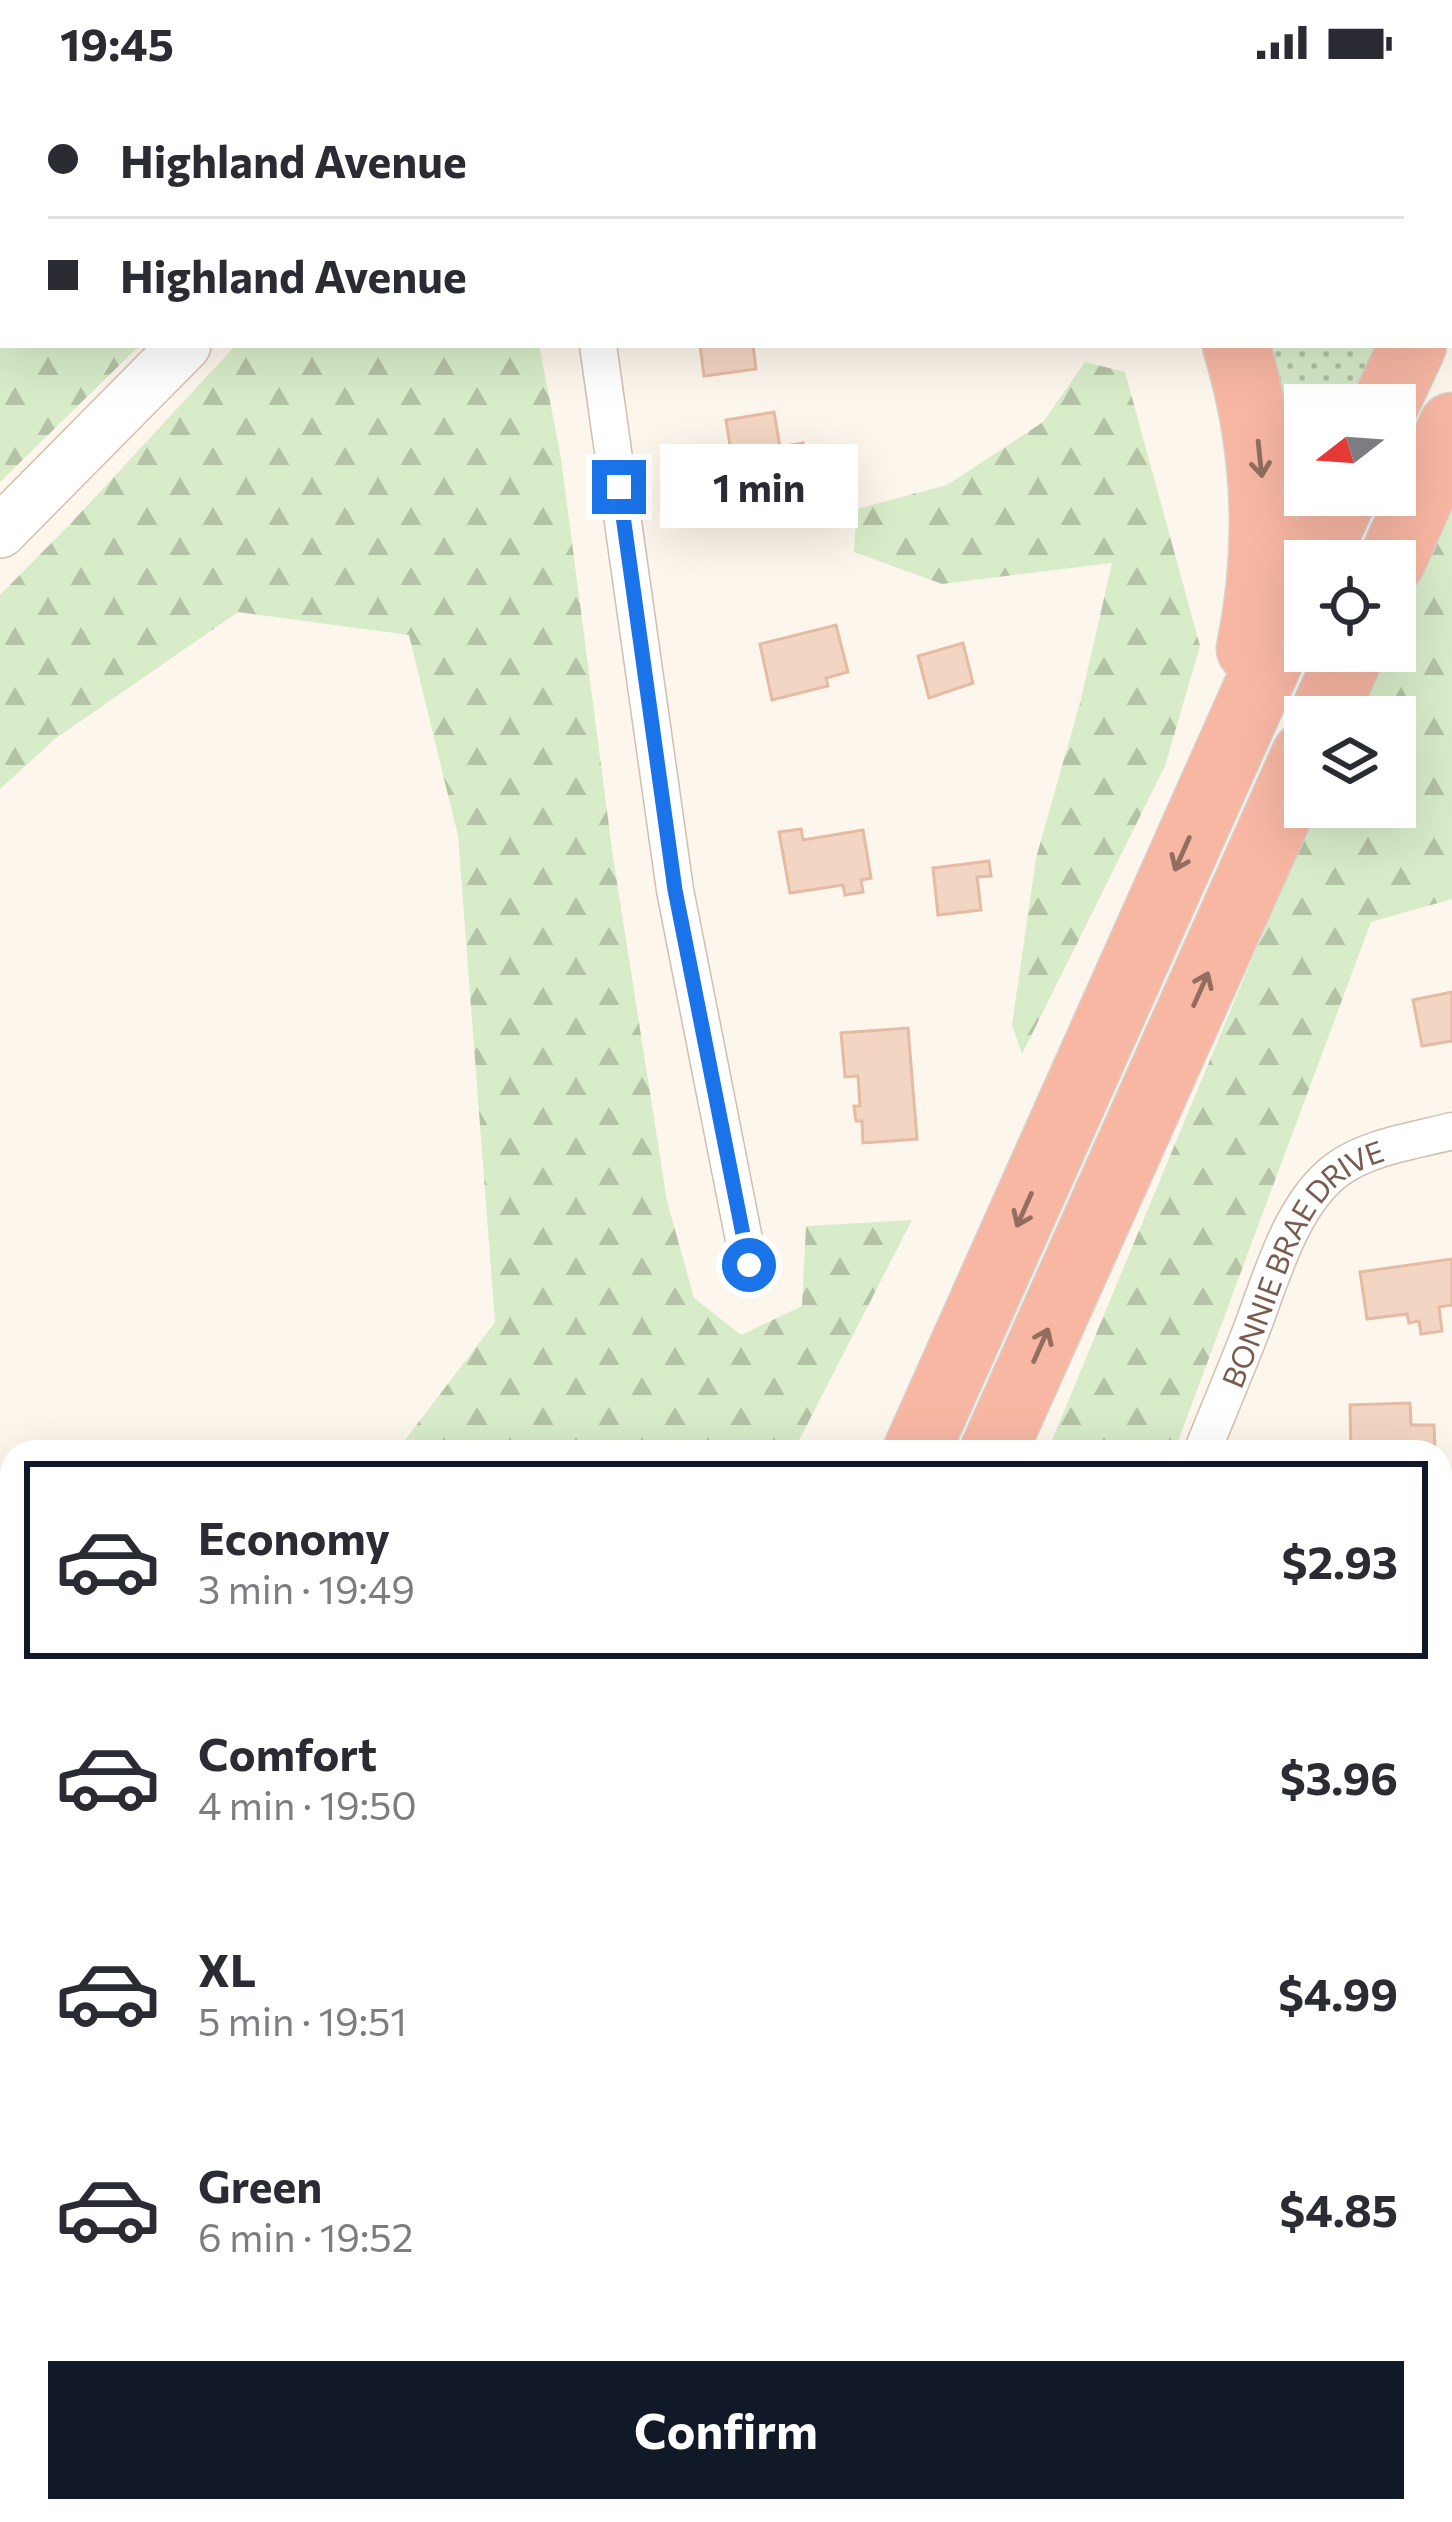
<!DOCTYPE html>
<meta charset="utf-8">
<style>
:root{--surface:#fff;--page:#f2f2f3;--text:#2b2b33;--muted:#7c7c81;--line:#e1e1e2;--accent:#111827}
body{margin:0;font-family:Commissioner,sans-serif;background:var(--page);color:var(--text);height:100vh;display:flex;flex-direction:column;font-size:45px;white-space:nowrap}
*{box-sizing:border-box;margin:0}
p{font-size:39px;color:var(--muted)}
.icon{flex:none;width:66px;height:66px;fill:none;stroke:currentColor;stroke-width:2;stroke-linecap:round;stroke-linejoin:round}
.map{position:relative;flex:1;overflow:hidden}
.side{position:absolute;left:0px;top:1356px;width:1452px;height:1083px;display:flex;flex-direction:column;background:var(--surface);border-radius:36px 36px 0 0;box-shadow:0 12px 48px #0002}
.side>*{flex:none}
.top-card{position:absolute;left:0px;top:0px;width:1452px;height:264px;box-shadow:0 12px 48px #0002;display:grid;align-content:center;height:264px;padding:0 48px;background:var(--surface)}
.needle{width:78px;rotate:253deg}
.tools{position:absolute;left:1284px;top:300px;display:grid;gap:24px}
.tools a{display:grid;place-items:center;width:132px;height:132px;border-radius:0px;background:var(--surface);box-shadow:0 12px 48px #0002;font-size:60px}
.end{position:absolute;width:54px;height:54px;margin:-27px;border:15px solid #1a73e8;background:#fff;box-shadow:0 0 0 6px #fff}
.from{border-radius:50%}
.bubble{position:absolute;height:84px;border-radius:0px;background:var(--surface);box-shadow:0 12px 48px #0002;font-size:39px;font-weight:700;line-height:84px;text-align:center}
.top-card b{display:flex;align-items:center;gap:42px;height:114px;font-size:45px}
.top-card b+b{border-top:3px solid var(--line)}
.top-card i{width:30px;height:30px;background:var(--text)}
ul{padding:21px 0 0;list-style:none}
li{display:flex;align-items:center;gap:36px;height:198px;margin:0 24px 18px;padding:0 24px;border:6px solid transparent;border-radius:0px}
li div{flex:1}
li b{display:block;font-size:45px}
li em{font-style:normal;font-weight:700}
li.current{border-color:var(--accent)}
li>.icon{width:108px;height:108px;stroke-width:1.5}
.button{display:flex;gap:24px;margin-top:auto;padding:24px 48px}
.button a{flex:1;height:138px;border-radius:0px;background:var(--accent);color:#fff;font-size:48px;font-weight:700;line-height:138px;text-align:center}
.status{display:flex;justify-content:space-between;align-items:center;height:84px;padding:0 60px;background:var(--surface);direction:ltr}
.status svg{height:33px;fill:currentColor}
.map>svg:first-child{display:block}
.grass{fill:url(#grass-dots)}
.forest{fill:url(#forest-firs)}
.building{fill:#f3d5c3;stroke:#e6bba3;stroke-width:3}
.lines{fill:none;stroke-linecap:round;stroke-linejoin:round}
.minor-casing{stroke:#d1beb0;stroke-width:39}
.secondary-casing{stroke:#d6c0b0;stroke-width:54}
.motorway-casing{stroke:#dad1cd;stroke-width:69}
.minor{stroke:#fff;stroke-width:36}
.secondary{stroke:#fff;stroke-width:51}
.motorway{stroke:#f7b7a3;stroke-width:66}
.oneway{stroke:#936e5e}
.route{stroke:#1a73e8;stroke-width:15}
.labels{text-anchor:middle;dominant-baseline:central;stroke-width:12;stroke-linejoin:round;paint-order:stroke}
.street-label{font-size:30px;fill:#7a5c4d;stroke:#fffaf3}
</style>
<div class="status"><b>19:45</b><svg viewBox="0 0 49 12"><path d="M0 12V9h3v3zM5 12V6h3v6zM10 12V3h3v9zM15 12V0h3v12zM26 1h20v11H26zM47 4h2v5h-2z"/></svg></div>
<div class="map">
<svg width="1452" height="2438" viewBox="0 0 1452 2438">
<defs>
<pattern id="grass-dots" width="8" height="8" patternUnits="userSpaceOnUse" patternTransform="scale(3)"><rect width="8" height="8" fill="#d8ecc9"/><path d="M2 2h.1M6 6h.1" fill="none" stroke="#b4c2a5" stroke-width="1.8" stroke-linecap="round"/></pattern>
<pattern id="forest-firs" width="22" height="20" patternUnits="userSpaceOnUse" patternTransform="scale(3)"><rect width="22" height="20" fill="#d8ecc9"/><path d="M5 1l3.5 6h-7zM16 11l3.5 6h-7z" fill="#b4c2a5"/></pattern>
</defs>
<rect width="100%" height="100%" fill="#fdf6ec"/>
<g class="grass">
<path d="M1091,0H1452V107L1449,114V3H1093Z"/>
<path d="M1259,261H1385L1359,321H1305V411H1320L1297,464Z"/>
</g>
<g class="forest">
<path d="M3,102V261H140L0,398V104Z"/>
<path d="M236,261H539L561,374L613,773L667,1117L694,1214L741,1251L802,1222L806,1142L912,1136L793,1368H396L495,1238L458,752L409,551L238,528L55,655L0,705V511L72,438Z"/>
<path d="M1085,278L1125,288L1200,562L1165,682L1022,970L1012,941L1036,774L1081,615L1112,479L942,500L854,468L857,425L947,401L1043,338Z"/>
<path d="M1452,408V815L1371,838L1174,1368H1047L1315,723H1395V633H1353L1381,567H1395V536Z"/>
<path d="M1452,2344V2432L1399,2427H1440V2346Z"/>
<path d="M162,2427H391L387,2438H143Z"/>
<path d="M616,2427H736L731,2438H612Z"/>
</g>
<g class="building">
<path d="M700,261H753L756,285L704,292Z"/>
<path d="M774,328L780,363L803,359L810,401L782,406L784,418L756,423L754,407L736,410L732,388L724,389L721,370L731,368L726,336Z"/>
<path d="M836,541L848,588L826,594L828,602L772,616L760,560Z"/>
<path d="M963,559L973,599L929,614L918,572Z"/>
<path d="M801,745L803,756L863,746L871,794L861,796L863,808L845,811L843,801L790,809L779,748Z"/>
<path d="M989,777L991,792L977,793L981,826L938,831L933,784Z"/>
<path d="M1452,908V957L1422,962L1413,916Z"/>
<path d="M908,944L917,1055L863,1059L862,1037H856L854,1022H860L858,992L845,993L841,949Z"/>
<path d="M1452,1175V1221L1439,1223L1442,1247L1421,1250L1419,1237L1409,1239L1407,1230L1367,1235L1360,1188Z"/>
<path d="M1410,1319L1411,1341H1434L1435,1368H1351L1350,1321Z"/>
<path d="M1452,2141V2189L1440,2191V2144Z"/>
</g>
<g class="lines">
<g class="minor-casing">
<g id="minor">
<path d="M560,0L561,3"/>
<path d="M0,18L3,14"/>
<path d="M598,261L675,806L749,1181"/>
<path id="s1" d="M1202,1368C1218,1328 1235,1288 1251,1247C1271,1195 1291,1119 1338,1085C1370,1062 1415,1057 1452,1047"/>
<path d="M1440,2297L1452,2295"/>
<path d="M1115,2427L1116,2438"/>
</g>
</g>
<g class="secondary-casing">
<g id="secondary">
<path d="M387,3L389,0"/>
<path d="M450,3L453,0"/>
<path d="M0,448L185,261"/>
</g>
</g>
<g class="motorway-casing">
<g id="motorway">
<path d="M1066,0L1069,3"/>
<path d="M1449,182L1452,175"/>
<path d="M1236,261C1266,360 1271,464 1250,565"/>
<path d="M1385,321L1413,261"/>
<path d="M1314,477L1344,411"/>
<path d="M1392,477L1452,342"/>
<path d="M1322,633L1352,567"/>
<path d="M916,1368L1305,497"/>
<path d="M993,1368L1305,671"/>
<path d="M483,2438L486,2427"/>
<path d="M559,2438L562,2427"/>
</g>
</g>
<use href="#minor" class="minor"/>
<use href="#secondary" class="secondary"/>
<use href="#motorway" class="motorway"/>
</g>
<defs><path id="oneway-shaft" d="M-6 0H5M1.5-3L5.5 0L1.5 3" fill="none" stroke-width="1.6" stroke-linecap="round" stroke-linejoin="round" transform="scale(3)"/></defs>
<g class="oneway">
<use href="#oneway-shaft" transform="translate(1260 375) rotate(84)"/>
<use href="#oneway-shaft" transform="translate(1182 770) rotate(114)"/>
<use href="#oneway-shaft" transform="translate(1201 905) rotate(-66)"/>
<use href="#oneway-shaft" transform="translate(1024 1126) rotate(114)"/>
<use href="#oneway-shaft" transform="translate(1041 1261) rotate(-66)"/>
</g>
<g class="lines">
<path class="route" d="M619,403L675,806L749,1181"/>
</g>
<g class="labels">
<g class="street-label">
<text stroke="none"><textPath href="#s1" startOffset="219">BONNIE BRAE DRIVE</textPath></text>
</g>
</g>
</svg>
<div class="tools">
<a><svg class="needle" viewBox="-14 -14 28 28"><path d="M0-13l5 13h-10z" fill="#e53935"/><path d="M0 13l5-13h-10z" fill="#7c7c81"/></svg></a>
<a><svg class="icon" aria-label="locate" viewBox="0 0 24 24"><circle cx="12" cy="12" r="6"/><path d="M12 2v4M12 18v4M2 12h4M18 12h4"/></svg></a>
<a><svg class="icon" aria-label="layers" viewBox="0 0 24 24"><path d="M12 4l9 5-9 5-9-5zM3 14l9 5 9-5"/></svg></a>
</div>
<i class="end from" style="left:749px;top:1181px"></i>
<i class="end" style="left:619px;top:403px"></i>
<div class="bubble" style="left:660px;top:360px;width:198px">1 min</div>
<div class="top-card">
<b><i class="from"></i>Highland Avenue</b>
<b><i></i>Highland Avenue</b>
</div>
<section class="side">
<ul>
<li class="current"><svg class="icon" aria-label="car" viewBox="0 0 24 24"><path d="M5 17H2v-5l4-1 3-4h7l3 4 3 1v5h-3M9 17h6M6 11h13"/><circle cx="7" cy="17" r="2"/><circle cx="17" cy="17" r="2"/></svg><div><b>Economy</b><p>3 min · 19:49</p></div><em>$2.93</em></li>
<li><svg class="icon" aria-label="car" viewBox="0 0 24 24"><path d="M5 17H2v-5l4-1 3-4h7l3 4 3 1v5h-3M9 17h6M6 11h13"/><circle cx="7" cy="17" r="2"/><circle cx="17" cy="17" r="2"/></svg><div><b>Comfort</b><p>4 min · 19:50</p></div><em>$3.96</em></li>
<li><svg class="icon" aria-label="car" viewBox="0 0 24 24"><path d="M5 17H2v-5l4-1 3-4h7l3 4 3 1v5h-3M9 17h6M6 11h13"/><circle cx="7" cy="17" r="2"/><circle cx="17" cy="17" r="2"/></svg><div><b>XL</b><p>5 min · 19:51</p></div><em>$4.99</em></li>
<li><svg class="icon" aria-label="car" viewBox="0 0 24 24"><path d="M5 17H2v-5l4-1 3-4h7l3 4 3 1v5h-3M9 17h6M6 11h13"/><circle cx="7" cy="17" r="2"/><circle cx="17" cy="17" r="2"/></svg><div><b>Green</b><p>6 min · 19:52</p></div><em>$4.85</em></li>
</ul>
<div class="button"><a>Confirm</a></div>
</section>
</div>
